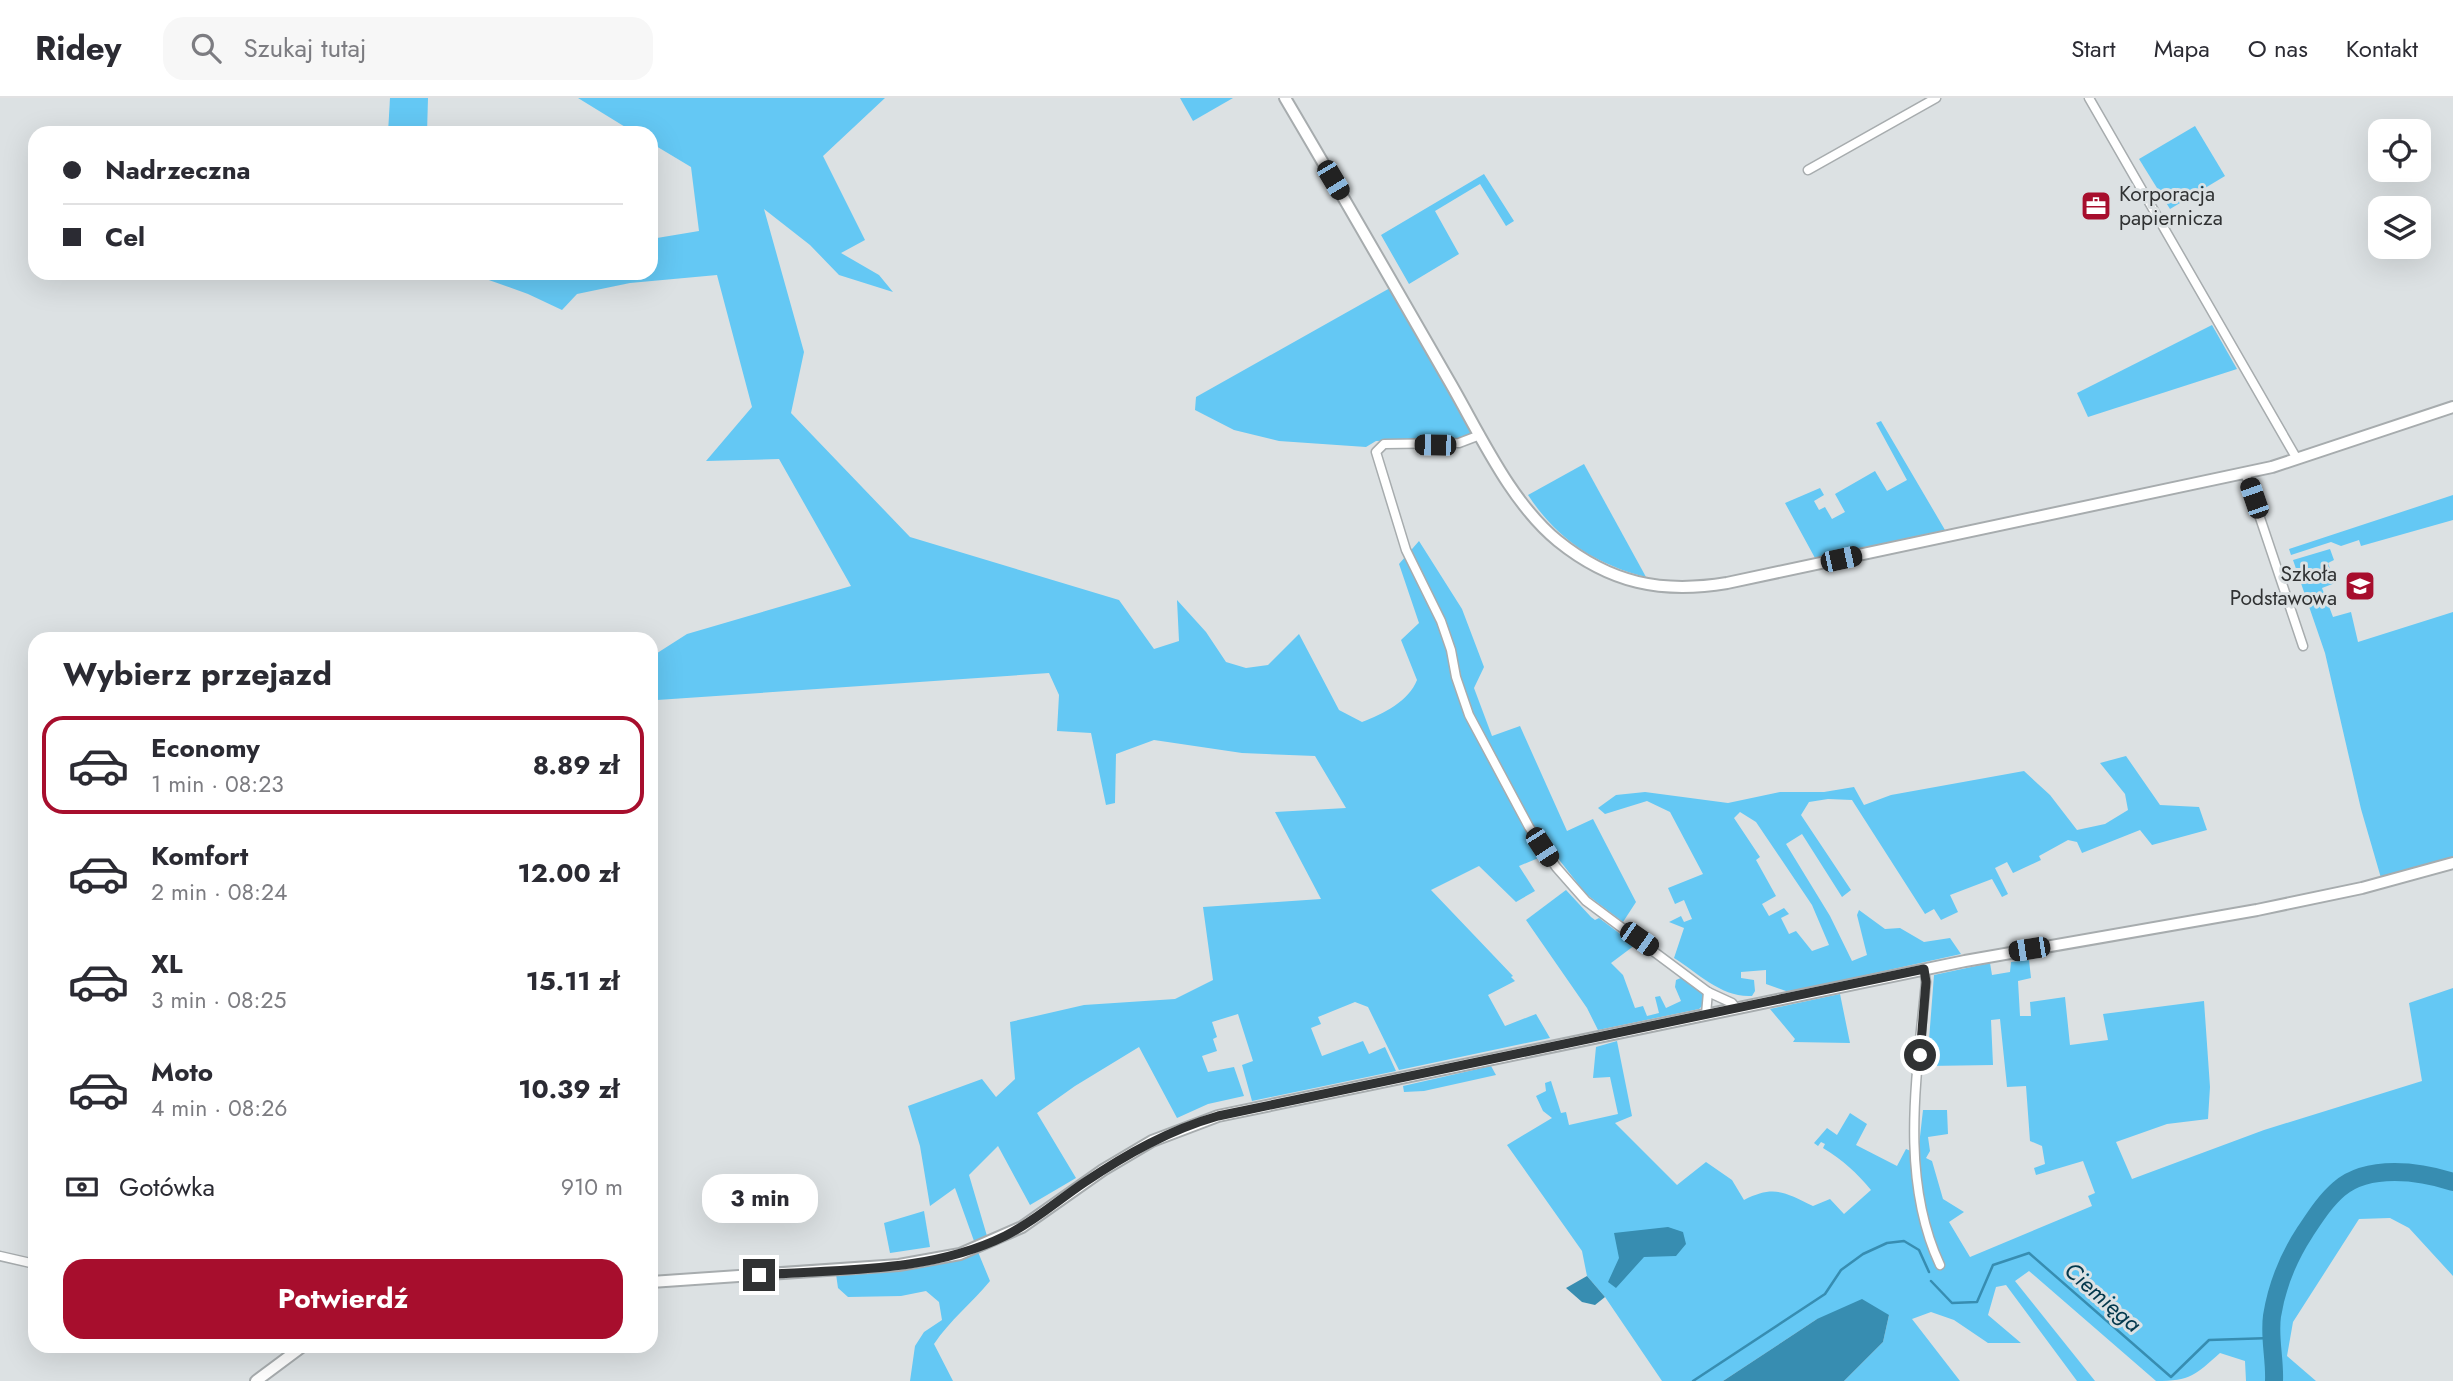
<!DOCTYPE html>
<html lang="pl">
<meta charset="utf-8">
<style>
:root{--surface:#fff;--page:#f7f7f7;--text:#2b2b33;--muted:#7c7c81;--line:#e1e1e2;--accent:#a70e2d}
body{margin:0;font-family:Jost,sans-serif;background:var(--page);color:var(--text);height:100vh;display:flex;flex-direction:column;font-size:26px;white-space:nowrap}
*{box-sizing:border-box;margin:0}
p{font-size:23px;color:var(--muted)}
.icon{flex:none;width:38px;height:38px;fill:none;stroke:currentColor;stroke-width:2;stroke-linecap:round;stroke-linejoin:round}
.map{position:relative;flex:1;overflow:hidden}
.sheet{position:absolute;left:28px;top:534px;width:630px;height:721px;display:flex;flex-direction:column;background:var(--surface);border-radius:21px;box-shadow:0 7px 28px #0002}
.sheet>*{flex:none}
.hud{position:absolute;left:28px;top:28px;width:630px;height:154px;border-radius:21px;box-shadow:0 7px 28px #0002;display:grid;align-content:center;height:154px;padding:0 35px;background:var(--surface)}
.buttons{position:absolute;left:2368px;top:21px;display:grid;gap:14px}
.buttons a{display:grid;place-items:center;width:63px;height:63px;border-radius:14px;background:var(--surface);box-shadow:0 7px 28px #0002;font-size:35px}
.end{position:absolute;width:32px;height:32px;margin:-16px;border:9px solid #303233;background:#fff;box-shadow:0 0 0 4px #fff}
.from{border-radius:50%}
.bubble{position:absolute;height:49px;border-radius:21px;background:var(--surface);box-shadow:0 7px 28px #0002;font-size:23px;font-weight:700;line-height:49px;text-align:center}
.car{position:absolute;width:21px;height:42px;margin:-21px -10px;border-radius:9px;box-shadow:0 0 5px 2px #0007;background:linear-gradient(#222 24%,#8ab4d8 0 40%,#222 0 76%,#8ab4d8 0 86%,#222 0)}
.hud b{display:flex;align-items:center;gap:24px;height:66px;font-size:26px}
.hud b+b{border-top:2px solid var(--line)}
.hud i{width:18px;height:18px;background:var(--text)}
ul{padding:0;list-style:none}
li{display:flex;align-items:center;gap:21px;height:98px;margin:0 14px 10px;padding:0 21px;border:4px solid transparent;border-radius:21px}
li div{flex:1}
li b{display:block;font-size:26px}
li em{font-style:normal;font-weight:700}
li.selected{border-color:var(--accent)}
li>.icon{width:63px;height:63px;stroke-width:1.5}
h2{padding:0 35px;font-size:32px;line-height:84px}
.pay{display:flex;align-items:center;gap:18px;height:77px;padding:0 35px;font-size:26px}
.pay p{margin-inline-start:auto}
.action{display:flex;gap:14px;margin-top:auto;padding:14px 35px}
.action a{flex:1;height:80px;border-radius:21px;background:var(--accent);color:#fff;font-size:28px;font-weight:700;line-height:80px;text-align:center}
header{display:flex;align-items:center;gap:42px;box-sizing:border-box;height:98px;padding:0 35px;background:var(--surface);border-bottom:2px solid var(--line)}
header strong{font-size:33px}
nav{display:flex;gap:38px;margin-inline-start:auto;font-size:24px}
.search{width:490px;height:63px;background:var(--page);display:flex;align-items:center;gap:18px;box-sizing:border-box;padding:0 24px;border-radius:21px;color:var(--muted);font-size:26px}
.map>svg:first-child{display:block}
.green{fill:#64c8f4;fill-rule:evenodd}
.water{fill:#378db1}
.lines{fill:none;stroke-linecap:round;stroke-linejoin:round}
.stream{stroke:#378db1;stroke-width:2.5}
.river{stroke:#378db1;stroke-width:18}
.street-casing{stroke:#a7acae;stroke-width:11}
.secondary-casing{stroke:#a7acae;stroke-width:14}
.street{stroke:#fff;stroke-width:8}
.secondary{stroke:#fff;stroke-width:10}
.route{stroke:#303233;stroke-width:9}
.labels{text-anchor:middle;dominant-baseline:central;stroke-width:6;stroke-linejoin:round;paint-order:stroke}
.poi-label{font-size:21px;fill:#303233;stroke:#dce1e3;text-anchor:start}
.water-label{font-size:23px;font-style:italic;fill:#04384c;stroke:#dce1e3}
</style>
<header>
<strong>Ridey</strong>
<div class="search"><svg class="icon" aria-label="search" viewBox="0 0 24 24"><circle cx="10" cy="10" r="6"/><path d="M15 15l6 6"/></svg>Szukaj tutaj</div>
<nav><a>Start</a><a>Mapa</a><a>O nas</a><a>Kontakt</a></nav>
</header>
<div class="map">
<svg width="2453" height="1283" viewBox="0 0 2453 1283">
<rect width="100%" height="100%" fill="#dce1e3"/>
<g class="green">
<path d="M390,0H428L427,35H388Z"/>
<path d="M578,0H885L823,58L865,142L841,155L879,177L893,194L839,177L810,147L764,111L804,254L791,315L910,439L1119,502L1154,551L1179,543L1177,502L1206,534L1226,564L1246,570L1268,567L1299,536L1339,612L1362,624C1383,616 1409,603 1417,582L1401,542L1419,525L1399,466L1419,443L1462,511L1484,569L1474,590L1492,638L1520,628L1567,733L1593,721L1636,804L1623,824L1586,796L1553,754L1519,768L1535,793L1516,804L1479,768L1431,792L1513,878L1511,879L1515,883L1488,897L1505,928L1536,916L1550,940L1399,972L1368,909L1355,904L1318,919L1321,926L1311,930L1322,958L1363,943L1369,956L1385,949L1396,973L1252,1003L1242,967L1253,963L1238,916L1212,924L1217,939L1213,941L1217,953L1202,958L1208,974L1234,969L1244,998L1208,1006L1177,1020L1139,949L1075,988L1037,1015L1076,1080L1030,1107L998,1048L969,1077L987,1138L974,1143L955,1090L930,1108L920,1048L908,1008L982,981L996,999L1015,981L1010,924L1084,907L1175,901L1213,882L1203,809L1321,801L1275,714L1346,710L1315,658L1242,655L1154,642L1116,656L1115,705L1106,707L1091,635L1057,633L1059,597L1049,575L657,602L651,559L687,536L851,488L779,361L706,363L752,309L717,177L630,185L577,196L562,212L528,196L486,181L494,175H651V141L699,133L691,69L651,45V35H635Z"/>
<path d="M1180,0H1233L1193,23Z"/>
<path d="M2195,28L2225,78L2170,111L2139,61Z"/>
<path d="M1484,76L1514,123L1506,128L1480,86L1435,113L1459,156L1409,186L1381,137Z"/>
<path d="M1390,190L1473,337L1457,341L1376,343L1366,349L1279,343L1234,332L1195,312L1196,299Z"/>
<path d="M2212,227L2237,271L2088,319L2077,295Z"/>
<path d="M1881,323L1945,432L1815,460L1785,405L1820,390L1824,397L1814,403L1819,412L1825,409L1832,421L1845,414L1835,396L1875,373L1887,393L1907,382L1876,325Z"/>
<path d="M1584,366L1646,479C1594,466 1557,441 1528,397Z"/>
<path d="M2453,397V422L2361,448L2359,442L2341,448L2331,444L2291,457L2289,451Z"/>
<path d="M2330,451L2334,462L2328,465L2335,485L2322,490L2333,519L2351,514L2358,544L2453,514V761L2381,780L2361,711L2325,555L2293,462Z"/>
<path d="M2126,658L2160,707L2199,709L2207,732L2152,747L2140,732L2082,755L2077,744L2068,742L2039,758L2041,762L2013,775L2007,764L1995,770L2008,796L2002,799L1992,781L1950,797L1958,814L1941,822L1934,811L1925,816L1852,702L1828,701L1809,704L1801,717L1851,792L1842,799L1802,736L1786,746L1830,818L1852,863L1867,857L1857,817L1859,812L1885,831L1900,830L1924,844L1950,840L1961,856L1798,892L1786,893L1766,886V872L1741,874V880L1754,882L1755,893L1752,898C1722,900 1698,875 1674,860L1684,830L1669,824L1681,818L1684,824L1692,821L1684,802L1675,806L1668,790L1703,776L1670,714L1647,703L1605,716L1598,710L1616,697L1645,694L1728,705L1780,694H1824L1854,689L1864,707L1891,697L2024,673L2050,697L2077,732L2105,726L2128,712L2125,696L2100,665ZM1740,714L1756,724L1812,807L1829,847L1812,853L1796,833L1789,836L1781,820L1789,816L1784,810L1769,818L1762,806L1776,798L1756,762L1760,759L1734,720Z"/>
<path d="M1566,792L1591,819L1595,822L1599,820L1635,847L1611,865L1623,877L1635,910L1643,908L1647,918L1659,915L1655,899L1660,898L1666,910L1681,903L1675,889L1676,882L1683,879L1705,898L1704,906L1699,911L1598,932L1587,910L1526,822Z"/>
<path d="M2029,862L2031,880L2018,883L2020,918H2031L2030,904L2065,899L2070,947L2108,942L2103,916L2204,903L2210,989L2208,1021L2167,1026L2116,1044L2132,1081L2264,1032L2422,983L2409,905L2453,890V1178L2409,1130L2390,1120L2359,1121L2293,1224L2287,1258L2316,1283H2246L2245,1263L2220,1255C2195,1277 2191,1283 2156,1283L2029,1173L2015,1183L2095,1283H2077L2006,1187L1996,1189L1988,1217L2021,1245H1988L1954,1222L1931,1214L1912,1221L1960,1283H1844L1883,1244L1889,1217L1817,1221L1723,1283H1662L1605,1199L1587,1178L1582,1153L1507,1047L1552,1020L1543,1013L1536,998L1546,993L1545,985L1551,983L1561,1015L1566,1014L1569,1027L1618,1016L1610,979L1593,980L1596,949L1617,943L1632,1018L1615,1025L1677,1087L1706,1064L1732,1082L1744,1102C1774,1087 1784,1094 1813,1108L1830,1101L1844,1116L1871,1092C1856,1074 1844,1063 1823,1050L1825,1046L1821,1044L1818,1048L1814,1045L1827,1030L1837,1037L1850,1015L1867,1026L1856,1047L1897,1068L1906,1051L1918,1056L1923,1012H1947L1948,1036L1928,1039L1930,1053L1926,1060L1932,1063L1943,1101L1964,1114L1949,1124L1970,1159L2092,1108L2088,1098L2095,1095L2083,1063L2036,1077L2034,1070L2045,1066L2042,1048L2030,1043L2026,988L2007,989L2000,921L1991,922L1993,967L1927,968L1934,877L1990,865L1992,877L2010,874L2011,864Z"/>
<path d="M1840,896L1850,945L1793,944L1795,941L1770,911Z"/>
<path d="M1491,968L1496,977L1424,993L1404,994L1403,988Z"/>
<path d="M924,1113L930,1149L890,1155L884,1125Z"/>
<path d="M978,1154L990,1183C972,1205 950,1222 934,1246L953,1283H910L915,1248L924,1234L942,1222L939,1204L926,1193L901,1198L848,1199L838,1190L836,1176L933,1167Z"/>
</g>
<g class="water">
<path d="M1668,1129L1683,1134L1686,1146L1676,1158L1644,1159L1616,1190L1608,1184L1619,1160L1614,1135Z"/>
<path d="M1587,1178L1605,1199L1595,1207L1582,1204L1566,1190Z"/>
<path d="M1862,1201L1889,1217L1883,1244L1844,1283H1723L1817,1221Z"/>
</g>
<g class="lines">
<g class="stream">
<path d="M1931,1183L1952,1205L1977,1204L1993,1167L2029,1155L2171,1279L2209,1242L2271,1240"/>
<path d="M1693,1283L1825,1196L1841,1172L1863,1156L1887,1145L1904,1143L1919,1152L1929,1174"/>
</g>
<path class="river" d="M2274,1283C2275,1261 2269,1240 2272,1218C2277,1187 2288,1160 2305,1134C2315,1119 2325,1103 2339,1091C2368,1066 2420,1073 2453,1084"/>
<g class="street-casing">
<g id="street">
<path d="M2089,0L2297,361"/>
<path d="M1808,72L1936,0"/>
<path d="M1480,337L1459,345L1384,346L1376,354L1406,452L1441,523L1451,552L1456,579L1469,617L1529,729L1556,769L1586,803L1708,894L1732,905L1736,910"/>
<path d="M2245,375L2303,548"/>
<path d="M1924,871L1926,884C1917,977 1899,1079 1940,1167"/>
<path d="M1706,916L1708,894"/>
<path d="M0,1158L35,1166"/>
</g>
</g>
<g class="secondary-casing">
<g id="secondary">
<path d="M1285,0C1340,93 1394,187 1448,281C1479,334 1510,404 1558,443C1610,485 1661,496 1727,485L2272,369L2453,309"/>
<path d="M651,1184L899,1167L960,1156L1022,1129L1103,1072L1152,1043L1218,1018L1965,863L2257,812L2362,790L2453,765"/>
<path d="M256,1283L303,1248"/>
</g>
</g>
<use href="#street" class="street"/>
<use href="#secondary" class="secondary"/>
</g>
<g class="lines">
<path class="route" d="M759,1177C841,1171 930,1175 1005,1138C1034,1124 1058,1102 1085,1084C1127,1056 1169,1032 1218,1018L1924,871L1926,884L1920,957"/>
</g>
<defs>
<g id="office-square" transform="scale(1.575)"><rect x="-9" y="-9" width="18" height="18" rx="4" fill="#a70e2d" stroke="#dce1e3"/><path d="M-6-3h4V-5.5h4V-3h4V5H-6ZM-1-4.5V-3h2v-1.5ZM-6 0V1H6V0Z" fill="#fff"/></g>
<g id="school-square" transform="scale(1.575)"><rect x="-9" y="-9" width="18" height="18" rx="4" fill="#a70e2d" stroke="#dce1e3"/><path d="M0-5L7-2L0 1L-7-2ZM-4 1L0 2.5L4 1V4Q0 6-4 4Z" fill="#fff"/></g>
</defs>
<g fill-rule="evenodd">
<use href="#office-square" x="2096" y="108"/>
<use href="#school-square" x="2360" y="488"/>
</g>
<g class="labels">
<g class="poi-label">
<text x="2119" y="96">Korporacja<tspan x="2119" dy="24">papiernicza</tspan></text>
<text x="2337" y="476" text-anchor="end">Szkoła<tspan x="2337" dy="24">Podstawowa</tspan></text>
</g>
<g class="water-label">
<text transform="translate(2103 1199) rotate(41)">Ciemięga</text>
</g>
</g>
</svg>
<div class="buttons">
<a><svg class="icon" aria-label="locate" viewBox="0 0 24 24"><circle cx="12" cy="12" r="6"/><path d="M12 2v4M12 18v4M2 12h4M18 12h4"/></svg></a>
<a><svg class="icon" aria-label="layers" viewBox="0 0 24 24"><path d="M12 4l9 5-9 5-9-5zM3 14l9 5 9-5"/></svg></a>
</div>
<i class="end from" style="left:1920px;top:957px"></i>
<i class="end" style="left:759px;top:1177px"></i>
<div class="bubble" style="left:702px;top:1076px;width:116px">3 min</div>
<i class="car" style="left:1333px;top:82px;rotate:149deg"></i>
<i class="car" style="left:1435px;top:347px;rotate:271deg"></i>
<i class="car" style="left:2254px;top:400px;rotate:341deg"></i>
<i class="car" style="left:1841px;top:461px;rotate:78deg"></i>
<i class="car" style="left:1542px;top:749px;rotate:147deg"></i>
<i class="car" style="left:1639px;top:841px;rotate:125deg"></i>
<i class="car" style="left:2029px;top:851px;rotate:261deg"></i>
<div class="hud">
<b><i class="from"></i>Nadrzeczna</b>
<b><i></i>Cel</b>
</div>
<section class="sheet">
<h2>Wybierz przejazd</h2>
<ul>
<li class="selected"><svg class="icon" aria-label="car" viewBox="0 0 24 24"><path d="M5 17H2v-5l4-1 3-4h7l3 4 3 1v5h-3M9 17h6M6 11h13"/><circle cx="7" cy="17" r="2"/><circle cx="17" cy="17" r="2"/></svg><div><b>Economy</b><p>1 min · 08:23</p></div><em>8.89 zł</em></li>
<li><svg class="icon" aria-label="car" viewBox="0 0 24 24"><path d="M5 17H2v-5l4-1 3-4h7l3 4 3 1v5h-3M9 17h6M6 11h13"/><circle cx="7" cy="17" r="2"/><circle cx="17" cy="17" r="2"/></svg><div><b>Komfort</b><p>2 min · 08:24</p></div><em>12.00 zł</em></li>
<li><svg class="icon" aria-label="car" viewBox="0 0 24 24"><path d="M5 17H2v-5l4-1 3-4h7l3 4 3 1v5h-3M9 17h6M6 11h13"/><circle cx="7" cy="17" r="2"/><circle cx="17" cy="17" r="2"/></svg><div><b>XL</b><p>3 min · 08:25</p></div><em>15.11 zł</em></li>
<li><svg class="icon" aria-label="car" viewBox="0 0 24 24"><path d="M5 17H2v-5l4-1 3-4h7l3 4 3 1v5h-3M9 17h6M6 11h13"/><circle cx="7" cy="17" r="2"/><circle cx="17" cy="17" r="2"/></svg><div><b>Moto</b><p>4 min · 08:26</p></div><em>10.39 zł</em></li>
</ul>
<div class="pay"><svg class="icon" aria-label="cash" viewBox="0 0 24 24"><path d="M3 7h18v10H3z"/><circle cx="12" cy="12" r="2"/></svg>Gotówka<p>910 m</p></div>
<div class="action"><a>Potwierdź</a></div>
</section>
</div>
